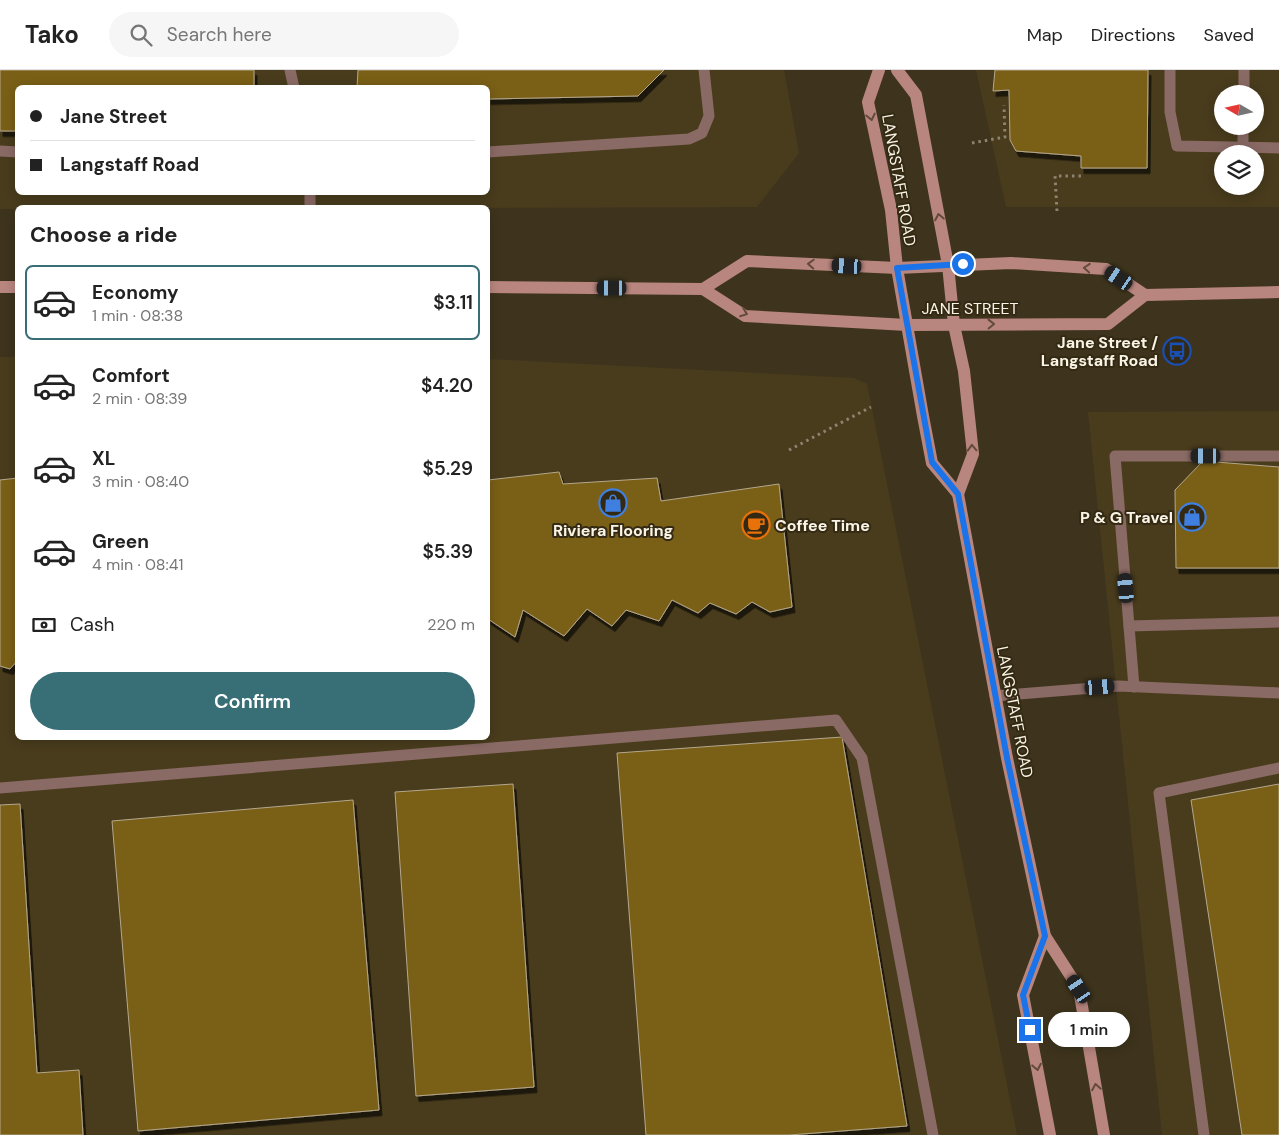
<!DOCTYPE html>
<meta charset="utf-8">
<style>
:root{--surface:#fff;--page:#f6f6f6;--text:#222;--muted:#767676;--line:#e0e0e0;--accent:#386e76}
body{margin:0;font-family:"DM Sans",sans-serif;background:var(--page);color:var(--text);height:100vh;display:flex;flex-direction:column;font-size:19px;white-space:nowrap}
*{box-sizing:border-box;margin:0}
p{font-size:16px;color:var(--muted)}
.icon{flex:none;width:28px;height:28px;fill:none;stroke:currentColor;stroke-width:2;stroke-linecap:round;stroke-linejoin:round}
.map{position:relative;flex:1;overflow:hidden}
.details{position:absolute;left:15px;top:135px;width:475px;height:535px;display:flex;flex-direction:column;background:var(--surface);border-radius:8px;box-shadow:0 2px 12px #0003}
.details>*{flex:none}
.guide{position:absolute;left:15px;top:15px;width:475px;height:110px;border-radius:8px;box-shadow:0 2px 12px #0003;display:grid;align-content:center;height:110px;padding:0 15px;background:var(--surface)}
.needle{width:32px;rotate:279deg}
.fabs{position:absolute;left:1214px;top:15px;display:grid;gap:10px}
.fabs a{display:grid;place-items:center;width:50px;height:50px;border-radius:50%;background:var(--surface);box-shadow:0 2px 12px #0003;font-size:25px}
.end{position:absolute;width:22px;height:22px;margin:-11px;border:6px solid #1a73e8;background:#fff;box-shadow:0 0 0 2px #fff}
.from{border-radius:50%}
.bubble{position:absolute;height:35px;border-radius:18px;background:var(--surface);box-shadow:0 2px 12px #0003;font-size:16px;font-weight:600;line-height:35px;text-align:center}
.car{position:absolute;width:15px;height:30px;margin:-15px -8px;border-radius:6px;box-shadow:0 0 4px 1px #0007;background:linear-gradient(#222 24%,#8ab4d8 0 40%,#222 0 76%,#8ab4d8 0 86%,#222 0)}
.guide b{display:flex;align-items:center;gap:18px;height:48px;font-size:19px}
.guide b+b{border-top:1px solid var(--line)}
.guide i{width:12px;height:12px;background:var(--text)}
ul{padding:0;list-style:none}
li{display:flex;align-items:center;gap:15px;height:75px;margin:0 10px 8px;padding:0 5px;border:2px solid transparent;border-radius:8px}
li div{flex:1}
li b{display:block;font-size:19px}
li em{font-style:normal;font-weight:600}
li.selected{border-color:var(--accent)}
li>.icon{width:45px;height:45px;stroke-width:1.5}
h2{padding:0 15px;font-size:22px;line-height:60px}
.pay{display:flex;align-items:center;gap:12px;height:55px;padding:0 15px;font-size:19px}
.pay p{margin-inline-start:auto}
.cta{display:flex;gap:10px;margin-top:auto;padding:10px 15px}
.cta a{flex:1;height:58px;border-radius:30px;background:var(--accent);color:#fff;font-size:20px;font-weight:600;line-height:58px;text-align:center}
header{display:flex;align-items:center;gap:30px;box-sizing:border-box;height:70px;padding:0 25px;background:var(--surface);border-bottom:1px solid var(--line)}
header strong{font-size:24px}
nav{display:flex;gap:28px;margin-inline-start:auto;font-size:18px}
.search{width:350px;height:45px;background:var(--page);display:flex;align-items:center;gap:12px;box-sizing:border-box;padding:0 18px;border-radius:28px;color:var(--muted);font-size:19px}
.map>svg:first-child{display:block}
.built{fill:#493c1d;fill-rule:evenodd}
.building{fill:#7a5e15;stroke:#b5a88e;filter:url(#shadow)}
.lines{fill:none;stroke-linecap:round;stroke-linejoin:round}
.path{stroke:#8c8471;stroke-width:3;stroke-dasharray:2.5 4;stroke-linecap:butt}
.lane{stroke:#8a6a65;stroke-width:11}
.secondary{stroke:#b9867f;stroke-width:12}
.oneway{stroke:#634a39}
.route{stroke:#1a73e8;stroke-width:6}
.labels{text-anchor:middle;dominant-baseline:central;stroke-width:4;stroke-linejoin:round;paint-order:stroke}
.street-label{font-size:16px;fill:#faf4e6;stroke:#342a13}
.poi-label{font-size:16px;font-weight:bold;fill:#faf4e6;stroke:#342a13;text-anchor:end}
</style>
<header>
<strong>Tako</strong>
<div class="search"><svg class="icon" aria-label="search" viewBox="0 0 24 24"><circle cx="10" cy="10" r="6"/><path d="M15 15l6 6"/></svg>Search here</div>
<nav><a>Map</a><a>Directions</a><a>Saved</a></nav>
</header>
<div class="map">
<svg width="1279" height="1065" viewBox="0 0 1279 1065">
<defs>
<filter id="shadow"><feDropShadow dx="3" dy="5.5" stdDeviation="0" flood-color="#0009"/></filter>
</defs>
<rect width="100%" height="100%" fill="#3e341d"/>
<g class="built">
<path d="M0,0H784L799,83L757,137L0,139ZM18,18H488V122H18Z"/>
<path d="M976,0H1279V137H1006ZM1222,24H1255V56H1222ZM1222,84H1255V116H1222Z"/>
<path d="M0,287H18V668H488V289L854,308L867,314L1017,1065H0Z"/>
<path d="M1279,341V1065H1162L1088,342Z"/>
</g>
<g class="building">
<path d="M0,0H254V18H18V61H0Z"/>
<path d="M358,0H664L638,26L488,29V18H357Z"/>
<path d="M995,0H1148L1147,98H1081V86L1016,81L1010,70L1009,20L993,21Z"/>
<path d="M1203,391L1279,397V498H1176L1175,420Z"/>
<path d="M559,402L563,414L657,408L661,431L779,414L792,537L770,542L752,532L736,544L710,533L698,543L672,530L659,551L626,540L612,556L587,539L564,566L523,540L515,567L488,549V410Z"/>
<path d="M18,408V590L10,599L0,596V410Z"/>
<path d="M842,667L907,1056L789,1065H646L617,683Z"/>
<path d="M513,714L534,1017L416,1026L395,722Z"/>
<path d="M1279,714V1065H1242L1191,730Z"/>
<path d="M353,730L379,1040L138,1061L112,751Z"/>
<path d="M20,734L37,1003L79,1000L83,1065H0V735Z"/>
</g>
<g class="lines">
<g class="path">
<path d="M972,73L1005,67L1004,35"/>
<path d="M1057,141L1055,106H1081"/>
<path d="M789,380L871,337"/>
</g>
<g class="lane">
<path d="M290,0L294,18"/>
<path d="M1170,0V42L1177,76L1279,78"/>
<path d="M1244,24V0"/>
<path d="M1243,78V56"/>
<path d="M0,81L18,82"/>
<path d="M488,82L689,69L702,63L709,46L704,0"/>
<path d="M310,122V138"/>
<path d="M1129,556L1279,552"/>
<path d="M1134,617L1115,386H1279"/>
<path d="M995,626L1118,616L1279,623"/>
<path d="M0,718L836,650L862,688L933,1065"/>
<path d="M1204,1065L1159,723L1279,698"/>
</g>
<g class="secondary">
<path d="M879,0L868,32L891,140L897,198L923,346L932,393L958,424L1007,688L1045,866L1079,919L1104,1065"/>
<path d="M897,0L916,25L948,195L954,255L964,301L973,384L958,424"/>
<path d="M0,217H18"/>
<path d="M488,217L703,219L747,191L897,198L1011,193L1106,199L1145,225L1279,222"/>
<path d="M703,219L745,246L907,255L1108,254L1145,225"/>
<path d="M1045,866L1023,925L1050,1065"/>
</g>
</g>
<defs><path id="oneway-chevron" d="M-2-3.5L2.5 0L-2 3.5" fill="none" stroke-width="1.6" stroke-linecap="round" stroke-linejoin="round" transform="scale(1.25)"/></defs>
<g class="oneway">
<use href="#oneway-chevron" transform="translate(871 47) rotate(78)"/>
<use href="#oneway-chevron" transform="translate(939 147) rotate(-101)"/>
<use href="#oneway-chevron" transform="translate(811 194) rotate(-177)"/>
<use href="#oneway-chevron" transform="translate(1087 198) rotate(-176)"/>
<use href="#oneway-chevron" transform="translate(744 243) rotate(21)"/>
<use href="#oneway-chevron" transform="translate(991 254) rotate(-1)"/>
<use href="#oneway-chevron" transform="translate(972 378) rotate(-92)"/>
<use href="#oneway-chevron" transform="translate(1037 997) rotate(79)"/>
<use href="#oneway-chevron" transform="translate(1096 1017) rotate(-100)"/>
</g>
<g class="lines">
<path class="route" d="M963,194L897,198L932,392L958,424L1007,688L1045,866L1023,925L1030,960"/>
</g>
<defs>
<g id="bus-ring" transform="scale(1.4375)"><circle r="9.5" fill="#342a13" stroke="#1a4fb4" stroke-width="1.5"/><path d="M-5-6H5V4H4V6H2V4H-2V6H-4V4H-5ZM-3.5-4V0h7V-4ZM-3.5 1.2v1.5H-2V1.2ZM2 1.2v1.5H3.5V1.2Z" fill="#1a4fb4"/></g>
<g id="shop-ring" transform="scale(1.4375)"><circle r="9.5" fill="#342a13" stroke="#3f7fe0" stroke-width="1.5"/><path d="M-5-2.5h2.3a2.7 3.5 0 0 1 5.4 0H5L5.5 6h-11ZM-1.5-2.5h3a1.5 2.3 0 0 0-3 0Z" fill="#3f7fe0"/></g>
<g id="cafe-ring" transform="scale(1.4375)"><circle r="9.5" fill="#342a13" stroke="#e8710a" stroke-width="1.5"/><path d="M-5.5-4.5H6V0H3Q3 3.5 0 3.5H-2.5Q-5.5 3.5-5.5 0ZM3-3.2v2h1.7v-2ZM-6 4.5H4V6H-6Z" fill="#e8710a"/></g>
</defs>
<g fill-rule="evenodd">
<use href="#bus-ring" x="1177" y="281"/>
<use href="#shop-ring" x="613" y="433"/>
<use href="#shop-ring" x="1192" y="447"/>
<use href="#cafe-ring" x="756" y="455"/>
</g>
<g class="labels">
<g class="street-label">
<text transform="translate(899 110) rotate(80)">LANGSTAFF ROAD</text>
<text x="970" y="238">JANE STREET</text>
<text transform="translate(1015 642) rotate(79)">LANGSTAFF ROAD</text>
</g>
<g class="poi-label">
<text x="1158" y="272">Jane Street /<tspan x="1158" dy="18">Langstaff Road</tspan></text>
<text x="1173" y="447">P &amp; G Travel</text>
<text x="775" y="455" text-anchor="start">Coffee Time</text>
<text x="613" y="460" text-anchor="middle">Riviera Flooring</text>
</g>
</g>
</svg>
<div class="fabs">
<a><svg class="needle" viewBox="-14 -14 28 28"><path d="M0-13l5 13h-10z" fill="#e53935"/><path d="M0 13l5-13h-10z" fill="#767676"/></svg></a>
<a><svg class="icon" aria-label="layers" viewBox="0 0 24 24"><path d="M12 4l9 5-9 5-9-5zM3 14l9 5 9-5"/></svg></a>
</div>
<i class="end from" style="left:963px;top:194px"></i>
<i class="end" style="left:1030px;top:960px"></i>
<div class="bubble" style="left:1048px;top:942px;width:82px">1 min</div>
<i class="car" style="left:847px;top:196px;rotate:273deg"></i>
<i class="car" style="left:1119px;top:208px;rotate:304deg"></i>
<i class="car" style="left:612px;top:218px;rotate:270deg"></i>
<i class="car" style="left:1206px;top:386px;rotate:270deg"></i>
<i class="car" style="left:1126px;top:518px;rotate:355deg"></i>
<i class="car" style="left:1100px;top:617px;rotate:86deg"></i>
<i class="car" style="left:1079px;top:919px;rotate:327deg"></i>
<div class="guide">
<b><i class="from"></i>Jane Street</b>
<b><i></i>Langstaff Road</b>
</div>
<section class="details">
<h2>Choose a ride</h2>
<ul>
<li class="selected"><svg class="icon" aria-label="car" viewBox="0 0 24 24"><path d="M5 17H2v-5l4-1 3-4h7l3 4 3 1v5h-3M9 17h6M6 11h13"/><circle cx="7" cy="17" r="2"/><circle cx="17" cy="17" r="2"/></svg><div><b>Economy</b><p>1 min · 08:38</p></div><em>$3.11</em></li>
<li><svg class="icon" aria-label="car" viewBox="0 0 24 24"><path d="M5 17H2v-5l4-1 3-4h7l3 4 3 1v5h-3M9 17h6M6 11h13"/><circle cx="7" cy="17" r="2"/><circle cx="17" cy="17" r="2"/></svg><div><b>Comfort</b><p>2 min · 08:39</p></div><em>$4.20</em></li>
<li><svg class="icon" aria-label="car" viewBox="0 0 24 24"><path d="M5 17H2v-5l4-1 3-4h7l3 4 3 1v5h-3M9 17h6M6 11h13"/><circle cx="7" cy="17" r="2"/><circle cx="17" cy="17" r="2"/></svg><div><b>XL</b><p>3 min · 08:40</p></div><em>$5.29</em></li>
<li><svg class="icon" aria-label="car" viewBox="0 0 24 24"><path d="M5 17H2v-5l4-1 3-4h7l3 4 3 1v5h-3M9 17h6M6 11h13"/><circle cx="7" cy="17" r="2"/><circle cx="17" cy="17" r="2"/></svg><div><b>Green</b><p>4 min · 08:41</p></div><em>$5.39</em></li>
</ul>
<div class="pay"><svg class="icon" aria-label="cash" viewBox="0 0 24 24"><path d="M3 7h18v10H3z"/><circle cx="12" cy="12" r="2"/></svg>Cash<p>220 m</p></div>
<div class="cta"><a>Confirm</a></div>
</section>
</div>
